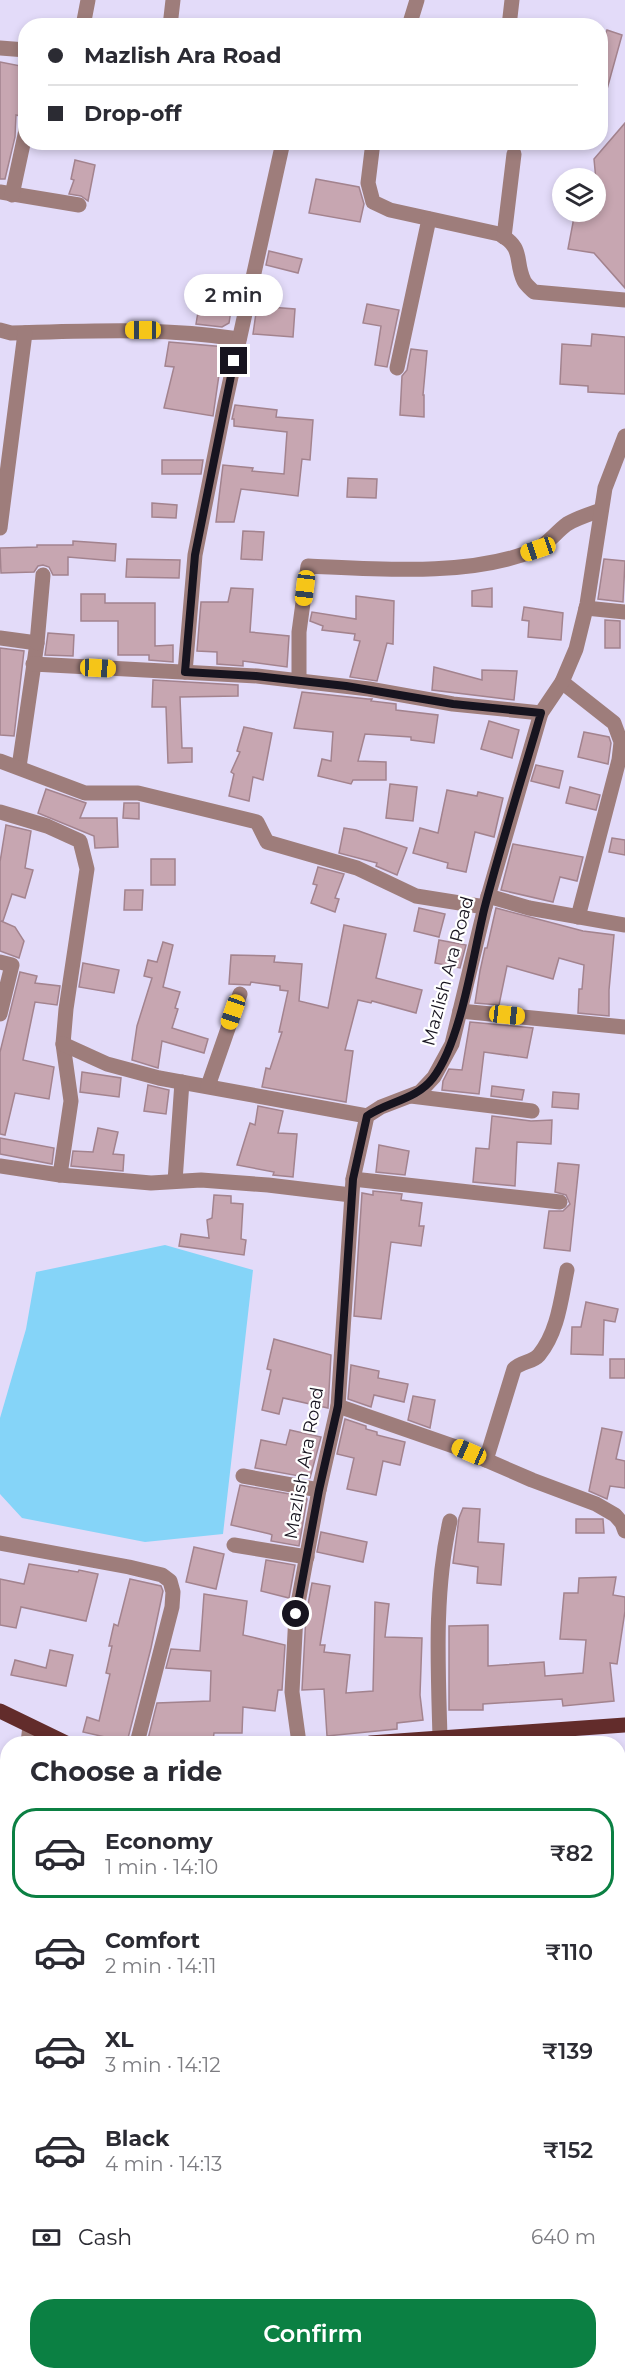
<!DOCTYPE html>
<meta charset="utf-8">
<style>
:root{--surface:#fff;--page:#f7f7f7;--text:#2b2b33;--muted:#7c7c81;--line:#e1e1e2;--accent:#0b8043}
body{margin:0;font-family:Montserrat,sans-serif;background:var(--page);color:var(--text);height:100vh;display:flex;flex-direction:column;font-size:22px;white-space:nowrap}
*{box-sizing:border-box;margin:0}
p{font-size:20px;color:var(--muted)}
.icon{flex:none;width:33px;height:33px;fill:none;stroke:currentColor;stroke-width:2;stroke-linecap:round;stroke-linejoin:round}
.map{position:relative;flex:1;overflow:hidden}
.drawer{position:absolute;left:0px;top:1736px;width:626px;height:644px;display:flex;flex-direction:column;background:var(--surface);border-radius:24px 24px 0 0;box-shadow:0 3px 9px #0003}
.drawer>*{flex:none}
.top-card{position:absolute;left:18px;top:18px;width:590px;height:132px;border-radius:24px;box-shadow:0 3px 9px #0003;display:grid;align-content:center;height:132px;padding:0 30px;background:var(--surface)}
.fabs{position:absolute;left:552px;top:168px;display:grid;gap:12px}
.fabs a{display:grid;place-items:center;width:54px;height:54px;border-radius:50%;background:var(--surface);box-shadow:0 3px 9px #0003;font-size:30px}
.end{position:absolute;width:27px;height:27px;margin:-14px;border:8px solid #17141f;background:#fff;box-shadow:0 0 0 3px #fff}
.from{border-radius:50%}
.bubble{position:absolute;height:42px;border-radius:21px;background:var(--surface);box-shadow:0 3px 9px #0003;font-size:20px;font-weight:600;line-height:42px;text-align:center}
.car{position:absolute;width:18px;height:36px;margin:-18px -9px;border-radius:8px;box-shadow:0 0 4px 2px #0007;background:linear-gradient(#f5c518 24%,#345 0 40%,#f5c518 0 76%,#345 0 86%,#f5c518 0)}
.top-card b{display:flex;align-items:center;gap:21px;height:57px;font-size:22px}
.top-card b+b{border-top:2px solid var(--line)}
.top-card i{width:15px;height:15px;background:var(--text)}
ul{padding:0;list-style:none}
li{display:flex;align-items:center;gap:18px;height:90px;margin:0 12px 9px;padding:0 18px;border:3px solid transparent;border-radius:24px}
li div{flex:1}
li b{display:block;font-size:22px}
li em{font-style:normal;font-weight:600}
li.active{border-color:var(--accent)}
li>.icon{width:54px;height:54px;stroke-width:1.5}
h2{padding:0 30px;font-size:27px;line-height:72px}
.pay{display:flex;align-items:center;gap:15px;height:66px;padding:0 30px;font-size:22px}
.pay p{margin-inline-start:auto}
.primary-button{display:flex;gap:12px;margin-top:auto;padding:12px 30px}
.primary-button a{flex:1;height:69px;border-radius:24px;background:var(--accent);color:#fff;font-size:24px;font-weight:600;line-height:69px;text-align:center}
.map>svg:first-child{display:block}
.water{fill:#85d4f8}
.building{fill:#c7a6b1;stroke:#a3838e;stroke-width:1.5}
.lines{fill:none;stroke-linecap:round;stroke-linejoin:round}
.minor{stroke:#9e7d7b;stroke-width:15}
.major{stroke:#622c2b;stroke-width:15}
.route{stroke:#17141f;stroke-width:8}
.labels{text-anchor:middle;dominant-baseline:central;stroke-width:4.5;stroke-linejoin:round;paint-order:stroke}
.street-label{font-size:18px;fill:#17141f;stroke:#fff}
</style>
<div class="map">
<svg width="625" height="2378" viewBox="0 0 625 2378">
<rect width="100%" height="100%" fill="#e3dbf9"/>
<path class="water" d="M165,1245L253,1270L223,1534L145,1542L22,1518L0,1494V1418L26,1329L36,1272Z"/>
<g class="building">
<path d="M607,30L622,35L604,100H600V50Z"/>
<path d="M0,62L26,67V109L24,117L16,115L15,137L5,179H0Z"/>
<path d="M625,123V288L594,253L568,249L575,212H599L594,159Z"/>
<path d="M75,160L95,165L88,201L81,196L69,194L74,180L71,179Z"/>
<path d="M316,179L359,187L364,204L360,222L309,213Z"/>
<path d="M269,251L302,259L298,273L266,265Z"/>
<path d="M201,294L233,298L229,323L222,327L196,324Z"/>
<path d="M367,304L399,310L387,367L375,365L381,326L363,323Z"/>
<path d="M257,306L295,309L293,337L253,334Z"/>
<path d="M592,334L625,337V394L588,392V386L560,384L562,344L591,346Z"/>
<path d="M169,342L226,347L221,376L219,375L213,416L164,408L174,367L165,366Z"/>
<path d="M411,349L427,351L423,395H424V417L400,415L402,376L407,370Z"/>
<path d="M235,405L277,410L276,417L313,420L310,460L302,459L298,496L241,489L234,522H216L223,465L253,468L252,471L284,474L287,432L234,426V419H232Z"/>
<path d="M162,460H203L201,474H162Z"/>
<path d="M348,478L377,479L376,498L347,497Z"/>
<path d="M152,503L177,505L176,518L152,517Z"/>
<path d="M243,531L264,532L262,560L241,559Z"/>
<path d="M73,541L116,544L115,561L68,557V575H53L49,567L43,565L38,566L34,572L1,573L0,548L37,547V545H73Z"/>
<path d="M127,559L180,560L179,578L126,577Z"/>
<path d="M604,559L625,561L623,602L598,599Z"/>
<path d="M231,588L253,589L250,632L289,636L287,667L243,661V666L217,664V652L197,651L201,602H228Z"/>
<path d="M492,588V607L472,606V591Z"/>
<path d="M81,594H105V603H155V646L173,645V662L149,660V655H118V621H81Z"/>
<path d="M356,596L394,601L393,644L387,643L377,681L350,677L360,641L354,640L355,634L322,630L323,626L310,621L312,612L356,619Z"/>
<path d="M524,607L563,613L561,640L528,637L529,621L522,620Z"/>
<path d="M605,620L620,621V648H605Z"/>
<path d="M48,633L74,635L73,656L45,655Z"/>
<path d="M0,648L24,651L14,736L0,735Z"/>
<path d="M434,667L482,680V670L517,671L514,700L432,690Z"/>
<path d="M153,680L238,685V696L180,697L182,748H192V762L168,763L166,707H152Z"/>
<path d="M302,692L368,699H372L371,701L396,704V710L438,715L434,743L411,740V737L365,734L358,761L386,762V780H353L351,784L318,776L322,759L331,761L333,732L294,728Z"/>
<path d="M489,721L519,730L512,758L481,749Z"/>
<path d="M244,727L272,733L263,780L253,777L249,801L229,796L234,774L231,772L240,752L237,751Z"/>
<path d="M584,732L609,737L611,743L608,764L578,757Z"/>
<path d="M536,765L563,771L559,788L531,781Z"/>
<path d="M390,784L417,787L413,821L386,818Z"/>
<path d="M570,787L600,795L596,810L566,803Z"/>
<path d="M46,789L86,803L80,818H117L118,847L95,848L94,836L38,813Z"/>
<path d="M447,790L477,796L478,792L503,798L494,837L475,832L466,872L447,868L448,863L413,853L420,828L438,833Z"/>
<path d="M124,803H139V819L123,818Z"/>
<path d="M6,825L31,831L25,868L33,870L25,898L12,894L3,921H1L15,927L24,941L19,958L0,951V862Z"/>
<path d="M344,828L356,830L407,848L397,875L376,866L377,863L339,853Z"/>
<path d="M612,838L625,840V855L609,852Z"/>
<path d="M513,844L583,857L577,881L560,877L553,902L501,890Z"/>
<rect x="151" y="859" width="24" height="26"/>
<path d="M318,867L344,874L335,898L339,899L335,912L311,903L317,885L313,884Z"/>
<path d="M125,890H143L142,910H124Z"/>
<path d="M419,908L445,914L439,937L414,931Z"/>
<path d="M496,908L583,931L614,935L609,990V1016L578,1013L579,989H582L584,965L559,958L553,979L507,966L499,1005L475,1003L480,971L485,948H487Z"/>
<path d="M344,925L386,934L376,978L422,990L416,1013L372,1001L371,1003L358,1000L345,1050L353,1051L346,1102L262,1087L266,1068L270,1069L282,1032H279L288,991L280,990V986L251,982L250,985L229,984L231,955L275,956L274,962L302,964L299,1001L328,1008Z"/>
<path d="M439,940L466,945L460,968L435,963Z"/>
<path d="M163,942L173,945L163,987L180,992L175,1008L178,1009L172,1028L208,1039L204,1053L162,1041L158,1068L132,1060L137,1026L152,978L144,976L148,960L157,962Z"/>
<path d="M83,963L119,970L114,993L79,987Z"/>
<path d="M20,972L37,976L35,983L60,986L57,1005L35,1002L23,1060L54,1067L49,1099L15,1093L5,1135L0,1134V1052Z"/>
<path d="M470,1022L533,1028L527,1058L484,1052L479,1094L442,1090L443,1081L449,1069L462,1070Z"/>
<path d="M82,1072L121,1078L119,1097L80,1092Z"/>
<path d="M148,1085L169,1090L166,1114L144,1111Z"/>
<path d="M492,1086L524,1090L522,1100L491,1096Z"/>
<path d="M553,1092L579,1094L578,1109L552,1107Z"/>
<path d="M258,1106L283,1111L278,1133L297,1134L293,1177L273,1175L274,1172L237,1165L250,1123L255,1125Z"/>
<path d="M492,1116L531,1121L552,1120L551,1144L517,1142L515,1186L473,1182L476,1148L489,1149Z"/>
<path d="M98,1128L118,1132L113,1154L124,1155L123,1171L71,1166L73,1151L93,1152Z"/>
<path d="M0,1138L54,1148L52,1164L0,1154Z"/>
<path d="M379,1145L409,1151L405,1175L376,1172Z"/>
<path d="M558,1163L579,1165L570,1251L544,1248L549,1211H563L570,1204L566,1195L555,1192Z"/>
<path d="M373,1191L402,1194L401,1200L422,1203L419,1226H424L421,1246L391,1242L381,1319L354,1316L362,1193L373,1195Z"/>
<path d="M214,1195L231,1196V1203L243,1204L241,1239L246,1240L244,1255L179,1246L181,1234L209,1238L207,1220L212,1218Z"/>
<path d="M586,1302L618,1309L615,1322L604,1320L603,1355L571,1354L572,1327H581Z"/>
<path d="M274,1339L331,1355L328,1408L283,1398L279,1414L262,1410L271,1370L267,1369Z"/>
<rect x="610" y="1359" width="15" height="19"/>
<path d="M351,1365L379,1371L378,1378L408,1384L404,1402L374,1395L371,1407L348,1399Z"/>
<path d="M413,1396L435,1400L430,1428L408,1420Z"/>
<path d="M345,1419L366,1426V1429L377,1432V1435L405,1442L400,1465L383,1461L376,1495L347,1489L354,1458L337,1454Z"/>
<path d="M602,1428L622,1432L616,1459L625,1461V1488L610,1486L607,1499L589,1491Z"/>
<path d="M290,1430L321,1437L310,1478L255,1468L261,1440L286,1445Z"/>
<path d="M240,1485L306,1497L307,1499L299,1546L271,1541L272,1535L270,1534L231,1525Z"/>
<path d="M463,1508L480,1509L478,1542L504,1544L501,1585L477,1583L478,1567L453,1563L459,1518Z"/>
<path d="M576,1519H603L604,1533H576Z"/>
<path d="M321,1532L367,1542L363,1562L317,1552Z"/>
<path d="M194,1547L224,1554L216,1589L186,1582Z"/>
<path d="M266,1560L295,1565L289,1598L261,1591Z"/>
<path d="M29,1564L78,1572L79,1570L98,1574L86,1621L21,1607L16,1628L0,1625V1579L24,1584Z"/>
<path d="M616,1577L613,1595L625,1597V1611L617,1664L610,1663L614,1701L563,1706L562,1699L483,1704V1710H449V1626L488,1625V1666L544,1662L545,1676L583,1673L586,1640L560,1639L564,1593H578L579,1578Z"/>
<path d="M130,1579L161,1586L163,1591L151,1648L127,1742L83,1732L87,1717L99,1721L110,1674L106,1673L112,1646H109L114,1624L118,1626Z"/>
<path d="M312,1583L330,1586L320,1645H325L324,1652L350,1655L346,1693L373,1691L375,1602L389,1604L385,1637L422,1638L420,1695L423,1720L397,1723V1729L327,1736L324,1689L302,1690L306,1615Z"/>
<path d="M204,1594L247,1601L243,1635L285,1645L282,1690H278L275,1711L243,1707L242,1733H214L213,1741L147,1743L157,1703L210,1701L211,1671L166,1668L171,1649L200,1651Z"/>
<path d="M50,1650L73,1655L66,1686L11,1675L15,1660L46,1668Z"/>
</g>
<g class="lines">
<g class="minor">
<path d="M83,26L88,0"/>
<path d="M170,26L173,0"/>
<path d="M409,26L417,0"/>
<path d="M509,26L512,0"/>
<path d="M0,48L26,50"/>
<path d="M373,142L368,183L373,202L390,210L499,234C525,248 514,260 524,281C526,285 531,289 534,292L625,300"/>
<path d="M0,192L79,205"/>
<path d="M12,195L26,130"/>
<path d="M504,237L514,154"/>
<path d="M0,330L11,333C88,331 163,327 239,339"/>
<path d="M397,368L429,219"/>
<path d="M0,528L25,333"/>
<path d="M586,608L625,612"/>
<path d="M0,638L37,643L19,767"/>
<path d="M37,643L43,575"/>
<path d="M33,664L257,676L369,689L453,704L541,713"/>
<path d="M185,672L195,555L225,404L283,142"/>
<path d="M299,681V632L308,566C377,569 470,577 535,550C547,545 556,532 567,524C577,518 590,514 601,510"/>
<path d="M562,682L614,723L621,742L619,760L578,917"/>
<path d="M0,761L85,793H138L257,822L267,842L357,868L416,896L485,907"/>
<path d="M0,812L47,826L80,841L87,869L66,1009L63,1044L71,1101L60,1175"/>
<path d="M488,896L529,908L625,925"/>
<path d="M0,962L12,965L0,1014"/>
<path d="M460,1011L625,1027"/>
<path d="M63,1044L107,1064L159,1078L367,1116"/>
<path d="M208,1086L240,994"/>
<path d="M411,1096L532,1111"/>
<path d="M0,1166L60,1175L151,1183L201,1180L268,1185L351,1195"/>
<path d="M353,1179L560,1202"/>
<path d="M175,1181L182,1082"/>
<path d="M338,1406L456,1447L532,1480L596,1504L615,1515L622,1523L625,1531"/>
<path d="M486,1460L514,1369C521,1361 532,1363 539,1355C558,1332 561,1299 567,1270"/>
<path d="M243,1476L319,1490"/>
<path d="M0,1543L129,1567L162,1575L170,1581L173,1592L172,1607L137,1743"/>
<path d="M234,1545L307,1557"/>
<path d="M440,1737C438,1666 434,1591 450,1521"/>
<path d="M28,1743L30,1726"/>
<path d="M299,1743L292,1692L296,1614L319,1490L338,1406L353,1179L367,1116L381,1107L420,1092L434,1077L452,1044L485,907L541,713L562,682L576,649L587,604L605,488L625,436"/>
<path d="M0,1807L8,1797"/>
<path d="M618,1856L625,1857"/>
<path d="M0,1908L8,1911"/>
<path d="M618,1966L625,1968"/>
<path d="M618,2089L625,2063"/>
<path d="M0,2142L8,2145"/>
<path d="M618,2208L625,2209"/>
<path d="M618,2293L625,2294"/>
<path d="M0,2341L8,2343"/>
<path d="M130,2372L160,2378"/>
<path d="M202,2378L203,2372"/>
<path d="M316,2378L317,2372"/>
<path d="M486,2378L488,2372"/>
<path d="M540,2378L542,2372"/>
</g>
<g class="major">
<path d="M0,1711L66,1743"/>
<path d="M370,1743L625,1725"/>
</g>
</g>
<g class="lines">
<path class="route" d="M234,361L195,555L185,672L256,676L346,686L453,704L541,713C522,778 501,844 484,910C473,956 461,1042 433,1078C416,1100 389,1101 367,1116L353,1179L338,1406L319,1490L296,1614"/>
</g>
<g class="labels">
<g class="street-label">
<text transform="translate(448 971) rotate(-75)">Mazlish Ara Road</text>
<text transform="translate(304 1463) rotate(-80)">Mazlish Ara Road</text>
</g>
</g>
</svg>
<div class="fabs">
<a><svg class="icon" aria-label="layers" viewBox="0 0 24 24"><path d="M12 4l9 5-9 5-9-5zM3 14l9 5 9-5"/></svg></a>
</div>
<i class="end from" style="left:296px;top:1614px"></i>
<i class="end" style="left:234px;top:361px"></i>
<div class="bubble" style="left:184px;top:274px;width:99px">2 min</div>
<i class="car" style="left:143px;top:330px;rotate:270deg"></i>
<i class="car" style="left:538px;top:549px;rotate:251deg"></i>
<i class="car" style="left:305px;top:588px;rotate:187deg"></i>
<i class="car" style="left:98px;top:668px;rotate:93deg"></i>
<i class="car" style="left:233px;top:1012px;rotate:199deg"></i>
<i class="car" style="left:507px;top:1015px;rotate:96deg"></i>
<i class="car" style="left:469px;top:1452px;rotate:294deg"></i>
<div class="top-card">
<b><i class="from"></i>Mazlish Ara Road</b>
<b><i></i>Drop-off</b>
</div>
<section class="drawer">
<h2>Choose a ride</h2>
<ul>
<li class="active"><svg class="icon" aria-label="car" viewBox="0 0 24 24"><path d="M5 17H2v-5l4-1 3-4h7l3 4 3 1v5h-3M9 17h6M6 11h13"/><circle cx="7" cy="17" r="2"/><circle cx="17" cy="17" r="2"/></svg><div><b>Economy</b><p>1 min · 14:10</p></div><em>₹82</em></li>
<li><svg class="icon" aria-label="car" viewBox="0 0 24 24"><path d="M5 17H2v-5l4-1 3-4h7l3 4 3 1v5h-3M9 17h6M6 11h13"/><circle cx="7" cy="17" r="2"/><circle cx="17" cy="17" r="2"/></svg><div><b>Comfort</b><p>2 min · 14:11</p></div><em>₹110</em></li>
<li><svg class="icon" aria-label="car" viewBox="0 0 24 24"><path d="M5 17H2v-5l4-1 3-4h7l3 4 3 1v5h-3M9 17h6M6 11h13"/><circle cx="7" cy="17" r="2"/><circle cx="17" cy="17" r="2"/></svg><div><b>XL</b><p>3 min · 14:12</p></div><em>₹139</em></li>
<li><svg class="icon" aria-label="car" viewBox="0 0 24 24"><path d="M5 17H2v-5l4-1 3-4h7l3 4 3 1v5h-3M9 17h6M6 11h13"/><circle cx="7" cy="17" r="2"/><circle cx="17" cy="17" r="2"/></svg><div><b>Black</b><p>4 min · 14:13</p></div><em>₹152</em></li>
</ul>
<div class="pay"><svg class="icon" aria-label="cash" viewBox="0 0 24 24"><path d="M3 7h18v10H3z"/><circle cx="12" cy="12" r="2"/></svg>Cash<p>640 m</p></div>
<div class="primary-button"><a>Confirm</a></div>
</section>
</div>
